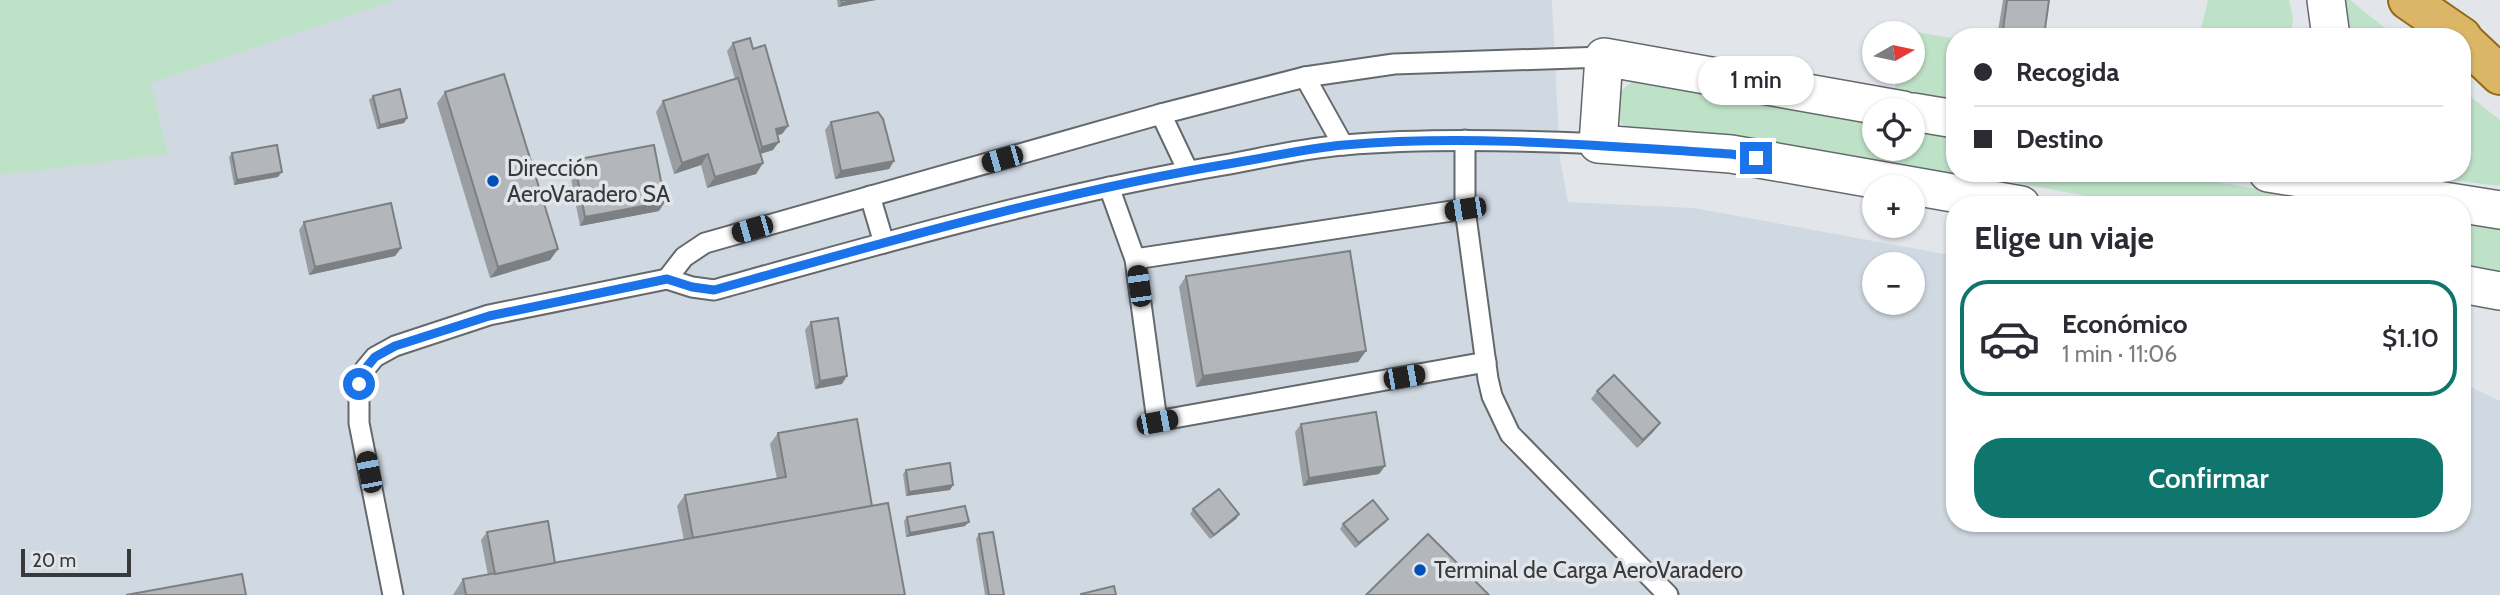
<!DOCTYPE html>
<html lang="es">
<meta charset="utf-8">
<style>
:root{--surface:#fff;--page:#f7f7f7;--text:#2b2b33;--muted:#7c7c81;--line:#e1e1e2;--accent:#0f766e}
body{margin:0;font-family:Cabin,sans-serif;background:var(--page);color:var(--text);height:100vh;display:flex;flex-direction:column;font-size:26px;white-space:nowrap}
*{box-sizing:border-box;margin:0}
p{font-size:23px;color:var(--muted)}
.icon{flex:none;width:38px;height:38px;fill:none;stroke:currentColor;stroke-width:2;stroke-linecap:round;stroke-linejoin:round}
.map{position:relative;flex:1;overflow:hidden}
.sheet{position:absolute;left:1946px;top:196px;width:525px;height:336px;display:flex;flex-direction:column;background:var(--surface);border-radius:28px;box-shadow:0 2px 5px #0004}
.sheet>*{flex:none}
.guide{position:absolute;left:1946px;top:28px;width:525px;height:154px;border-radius:28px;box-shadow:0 2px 5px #0004;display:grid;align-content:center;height:154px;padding:0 28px;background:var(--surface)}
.needle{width:46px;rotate:81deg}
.buttons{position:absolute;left:1862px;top:21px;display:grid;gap:14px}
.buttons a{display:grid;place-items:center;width:63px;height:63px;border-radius:50%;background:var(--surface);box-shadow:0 2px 5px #0004;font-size:35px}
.scale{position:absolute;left:21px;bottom:18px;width:110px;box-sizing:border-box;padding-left:7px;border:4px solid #38393b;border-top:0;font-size:19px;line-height:24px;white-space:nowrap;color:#38393b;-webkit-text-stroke:5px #e2e6ea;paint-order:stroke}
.end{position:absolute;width:32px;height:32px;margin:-16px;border:9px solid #1a73e8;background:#fff;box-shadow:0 0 0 4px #fff}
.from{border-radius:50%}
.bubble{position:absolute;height:49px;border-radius:24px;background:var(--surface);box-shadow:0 2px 5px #0004;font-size:23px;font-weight:600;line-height:49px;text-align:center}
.car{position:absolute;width:21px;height:42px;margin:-21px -10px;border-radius:9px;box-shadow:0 0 5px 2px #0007;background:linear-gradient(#222 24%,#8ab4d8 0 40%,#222 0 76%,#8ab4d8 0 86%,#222 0)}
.guide b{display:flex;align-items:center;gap:24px;height:66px;font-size:26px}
.guide b+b{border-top:2px solid var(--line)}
.guide i{width:18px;height:18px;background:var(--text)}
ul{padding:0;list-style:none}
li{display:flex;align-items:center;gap:21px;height:116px;margin:0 14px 10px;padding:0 14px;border:4px solid transparent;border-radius:28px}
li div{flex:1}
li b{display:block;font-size:26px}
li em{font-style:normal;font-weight:600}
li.selected{border-color:var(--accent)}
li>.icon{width:63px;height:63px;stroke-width:1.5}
h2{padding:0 28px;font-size:32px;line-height:84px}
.action{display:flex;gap:14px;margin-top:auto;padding:14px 28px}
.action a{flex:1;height:80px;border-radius:28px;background:var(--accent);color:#fff;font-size:28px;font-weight:600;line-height:80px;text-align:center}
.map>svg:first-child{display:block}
.built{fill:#d0d9e2;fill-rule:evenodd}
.green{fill:#bee2c8}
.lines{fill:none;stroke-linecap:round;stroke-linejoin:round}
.lane-casing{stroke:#65696c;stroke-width:23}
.street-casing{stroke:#65696c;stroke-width:40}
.primary-casing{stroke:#916a15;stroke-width:42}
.lane{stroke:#fff;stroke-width:19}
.street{stroke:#fff;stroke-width:37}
.primary{stroke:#dab666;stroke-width:38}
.wall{fill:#9a9da1}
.shaded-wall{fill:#7d8083}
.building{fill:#b3b7bb;stroke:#7d8083;stroke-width:2}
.route{stroke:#1a73e8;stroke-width:9}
.poi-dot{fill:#014fb9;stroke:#e2e6ea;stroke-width:2.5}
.labels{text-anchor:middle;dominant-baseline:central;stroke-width:7;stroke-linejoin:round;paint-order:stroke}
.poi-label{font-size:23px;fill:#38393b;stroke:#e2e6ea;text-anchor:start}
</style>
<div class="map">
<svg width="2500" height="595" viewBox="0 0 2500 595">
<rect width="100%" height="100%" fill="#e2e6ea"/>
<path class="built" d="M0,0H1552L1560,159L1568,202L1694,208L1955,256V523H2462V383L2500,401V595H0ZM1874,264H1913V303H1874Z"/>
<g class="green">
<path d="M0,0H395L151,83L168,154L0,175Z"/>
<path d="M2208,0H2289L2293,17L2291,37H2199Z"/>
<path d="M2338,0H2350L2396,37H2344Z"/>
<path d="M1902,29L1955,39V105L1894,95L1897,72H1913V33H1901Z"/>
<path d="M1632,82L1670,83L1874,120V149H1913V127L1955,135V173H2162L2353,205H2135L1990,178L1630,132L1617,118L1618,93Z"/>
<path d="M2462,90L2500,120V186L2394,173H2462Z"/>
<path d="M2462,222L2500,228V272L2462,265Z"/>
</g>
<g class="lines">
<g class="lane-casing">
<g id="lane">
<path d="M1305,77L1343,145"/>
<path d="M1161,114L1188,171"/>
<path d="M1465,140V209L1488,379L1492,396L1510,434L1668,595"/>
<path d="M1598,144C1514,140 1428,138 1344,145C1304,148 1263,158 1224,165C1051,194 883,243 714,290L692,287L667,279L684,257L705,243L1161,114L1305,77L1394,64L1604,57"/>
<path d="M1109,187L1135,259L1157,421L1486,362"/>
<path d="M870,196L884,243"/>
<path d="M1135,259L1465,209"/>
<path d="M393,595L359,423V384L365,369L375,357L395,346L489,315L667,279"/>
</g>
</g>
<g class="street-casing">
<g id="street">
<path d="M2326,0L2331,37"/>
<path d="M1903,110L1604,57L1598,144L1731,154L2021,205"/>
<path d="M1913,112L1955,119"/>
<path d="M2268,173L2500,210"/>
<path d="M2462,284L2500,291"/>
</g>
</g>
<g class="primary-casing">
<g id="primary">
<path d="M2408,0L2462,37"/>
<path d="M2462,39L2500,75"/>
</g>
</g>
<use href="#lane" class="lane"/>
<use href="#street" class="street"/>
<use href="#primary" class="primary"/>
</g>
<g class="wall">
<path d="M837,0H876L838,7Z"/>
<path d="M2003,0H2049L2043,37H1997Z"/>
<path d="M733,43L753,49L788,126L782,134L777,135L773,150L760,154L763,163L756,174L707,188L701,165L674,174L656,112L663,101L735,79L727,51Z"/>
<path d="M445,92L558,249L550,260L490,278L437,103Z"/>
<path d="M373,96L407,118L404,123L377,129L369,100Z"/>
<path d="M831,122L894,161L889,169L835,179L825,130Z"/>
<path d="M232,153L278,177L234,185L229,157Z"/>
<path d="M574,160L659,211L580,226L569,168Z"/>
<path d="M304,222L401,248L395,256L309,275L299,230Z"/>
<path d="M1186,276L1366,351L1358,362L1196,387L1179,287Z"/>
<path d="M811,322L842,384L815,389L805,330Z"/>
<path d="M1597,391L1654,431L1637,448L1591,399Z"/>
<path d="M1301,424L1385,466L1379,474L1303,486L1295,432Z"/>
<path d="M778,433L872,506L905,595H453L463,579L488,575L481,540L487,532L555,563L684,540L677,506L685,495L777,479L770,444Z"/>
<path d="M906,470L953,485L950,490L906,496L903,474Z"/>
<path d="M1193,509L1239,514L1236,519L1210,539L1190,514Z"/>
<path d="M907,517L965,526L906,537L904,521Z"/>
<path d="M1388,519L1385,523L1355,548L1340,529L1343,524Z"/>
<path d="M979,534L1004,595H985L976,539Z"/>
</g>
<g class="shaded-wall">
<path d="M858,0H876L838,7L842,3Z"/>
<path d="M2003,30L2043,37H1998Z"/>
<path d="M407,118L404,123L377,129L380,125Z"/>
<path d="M788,126L782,134L770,137L776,129Z"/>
<path d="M779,142L773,150L756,155L762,147Z"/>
<path d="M708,154L701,165L674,174L682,163Z"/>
<path d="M894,161L889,169L835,179L841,171Z"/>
<path d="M763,163L756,174L707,188L715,177Z"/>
<path d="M282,172L278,177L234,185L237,180Z"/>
<path d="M665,202L659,211L580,226L585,217Z"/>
<path d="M401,248L395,256L309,275L315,267Z"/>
<path d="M558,249L550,260L490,278L498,267Z"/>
<path d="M1366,351L1358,362L1196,387L1203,376Z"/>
<path d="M847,376L842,384L815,389L820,381Z"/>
<path d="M1660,423L1654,431L1637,448L1643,440Z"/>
<path d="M1385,466L1379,474L1303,486L1309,478Z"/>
<path d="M953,485L950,490L906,496L909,492Z"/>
<path d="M1239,514L1236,519L1210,539L1214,535Z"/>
<path d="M1388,519L1385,523L1355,548L1359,543Z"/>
<path d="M969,522L965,526L906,537L910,533Z"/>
</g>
<g class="building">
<path d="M841,0H858L842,3Z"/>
<path d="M2007,0H2049L2044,36L2003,30Z"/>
<path d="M750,38L753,49L765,45L788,126L776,129L779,142L762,147L733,43Z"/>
<path d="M504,74L558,249L498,267L445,92Z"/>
<path d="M738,78L763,163L715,177L708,154L682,163L663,101Z"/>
<path d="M400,89L407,118L380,125L373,96Z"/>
<path d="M878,112L883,119L894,161L841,171L831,122Z"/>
<path d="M277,145L282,172L237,180L232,153Z"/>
<path d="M654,145L665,202L585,217L574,160Z"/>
<path d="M391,203L401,248L315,267L304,222Z"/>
<path d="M1350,251L1366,351L1203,376L1186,276Z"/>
<path d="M838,318L847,376L820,381L811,322Z"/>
<path d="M1614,375L1660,423L1643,440L1597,391Z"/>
<path d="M1376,412L1385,466L1309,478L1301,424Z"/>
<path d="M857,419L872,506L693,538L685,495L786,477L778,433Z"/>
<path d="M950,463L953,485L909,492L906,470Z"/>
<path d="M1219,489L1239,514L1214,535L1193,509Z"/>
<path d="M1373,500L1388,519L1359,543L1343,524Z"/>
<path d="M888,503L905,595H466L463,579Z"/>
<path d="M965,506L969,522L910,533L907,517Z"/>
<path d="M548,521L555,563L495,574L487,532Z"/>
<path d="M993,532L1004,595H989L979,534Z"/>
<path d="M1428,534L1489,595H1366Z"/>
<path d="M242,574L246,595H126Z"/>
<path d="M1114,586L1116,595H1081V594Z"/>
</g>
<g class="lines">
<path class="route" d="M359,384L365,369L375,357L395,346L489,316L667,279L692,287L714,290C886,242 1058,192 1234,163C1271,157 1308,148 1344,145C1473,134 1602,146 1731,154L1756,158"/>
</g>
<g class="poi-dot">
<circle cx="493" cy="181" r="7"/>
<circle cx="1420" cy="570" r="7"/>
</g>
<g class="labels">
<g class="poi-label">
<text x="507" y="168">Dirección<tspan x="507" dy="26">AeroVaradero SA</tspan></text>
<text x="1434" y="570">Terminal de Carga AeroVaradero</text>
</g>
</g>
</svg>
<div class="buttons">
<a><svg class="needle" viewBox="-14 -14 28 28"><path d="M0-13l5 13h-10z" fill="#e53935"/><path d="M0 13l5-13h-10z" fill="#7c7c81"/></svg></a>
<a><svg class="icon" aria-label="locate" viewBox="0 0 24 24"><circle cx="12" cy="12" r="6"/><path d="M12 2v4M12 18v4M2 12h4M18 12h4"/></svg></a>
<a>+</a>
<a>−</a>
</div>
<div class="scale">20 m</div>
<i class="end from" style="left:359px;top:384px"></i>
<i class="end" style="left:1756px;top:158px"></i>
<div class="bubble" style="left:1698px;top:56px;width:116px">1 min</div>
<i class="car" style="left:1002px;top:159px;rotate:254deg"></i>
<i class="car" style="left:1465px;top:209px;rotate:261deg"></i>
<i class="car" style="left:752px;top:229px;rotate:254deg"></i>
<i class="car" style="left:1139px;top:286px;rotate:352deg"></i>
<i class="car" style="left:1404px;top:377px;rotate:80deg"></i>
<i class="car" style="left:1157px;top:422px;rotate:79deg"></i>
<i class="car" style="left:369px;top:472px;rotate:349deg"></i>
<div class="guide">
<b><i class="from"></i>Recogida</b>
<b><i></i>Destino</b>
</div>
<section class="sheet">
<h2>Elige un viaje</h2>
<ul>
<li class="selected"><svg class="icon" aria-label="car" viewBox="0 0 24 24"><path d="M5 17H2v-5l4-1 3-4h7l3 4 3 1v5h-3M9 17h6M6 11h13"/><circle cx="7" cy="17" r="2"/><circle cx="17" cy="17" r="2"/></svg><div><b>Económico</b><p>1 min · 11:06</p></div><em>$1.10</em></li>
</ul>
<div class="action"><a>Confirmar</a></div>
</section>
</div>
